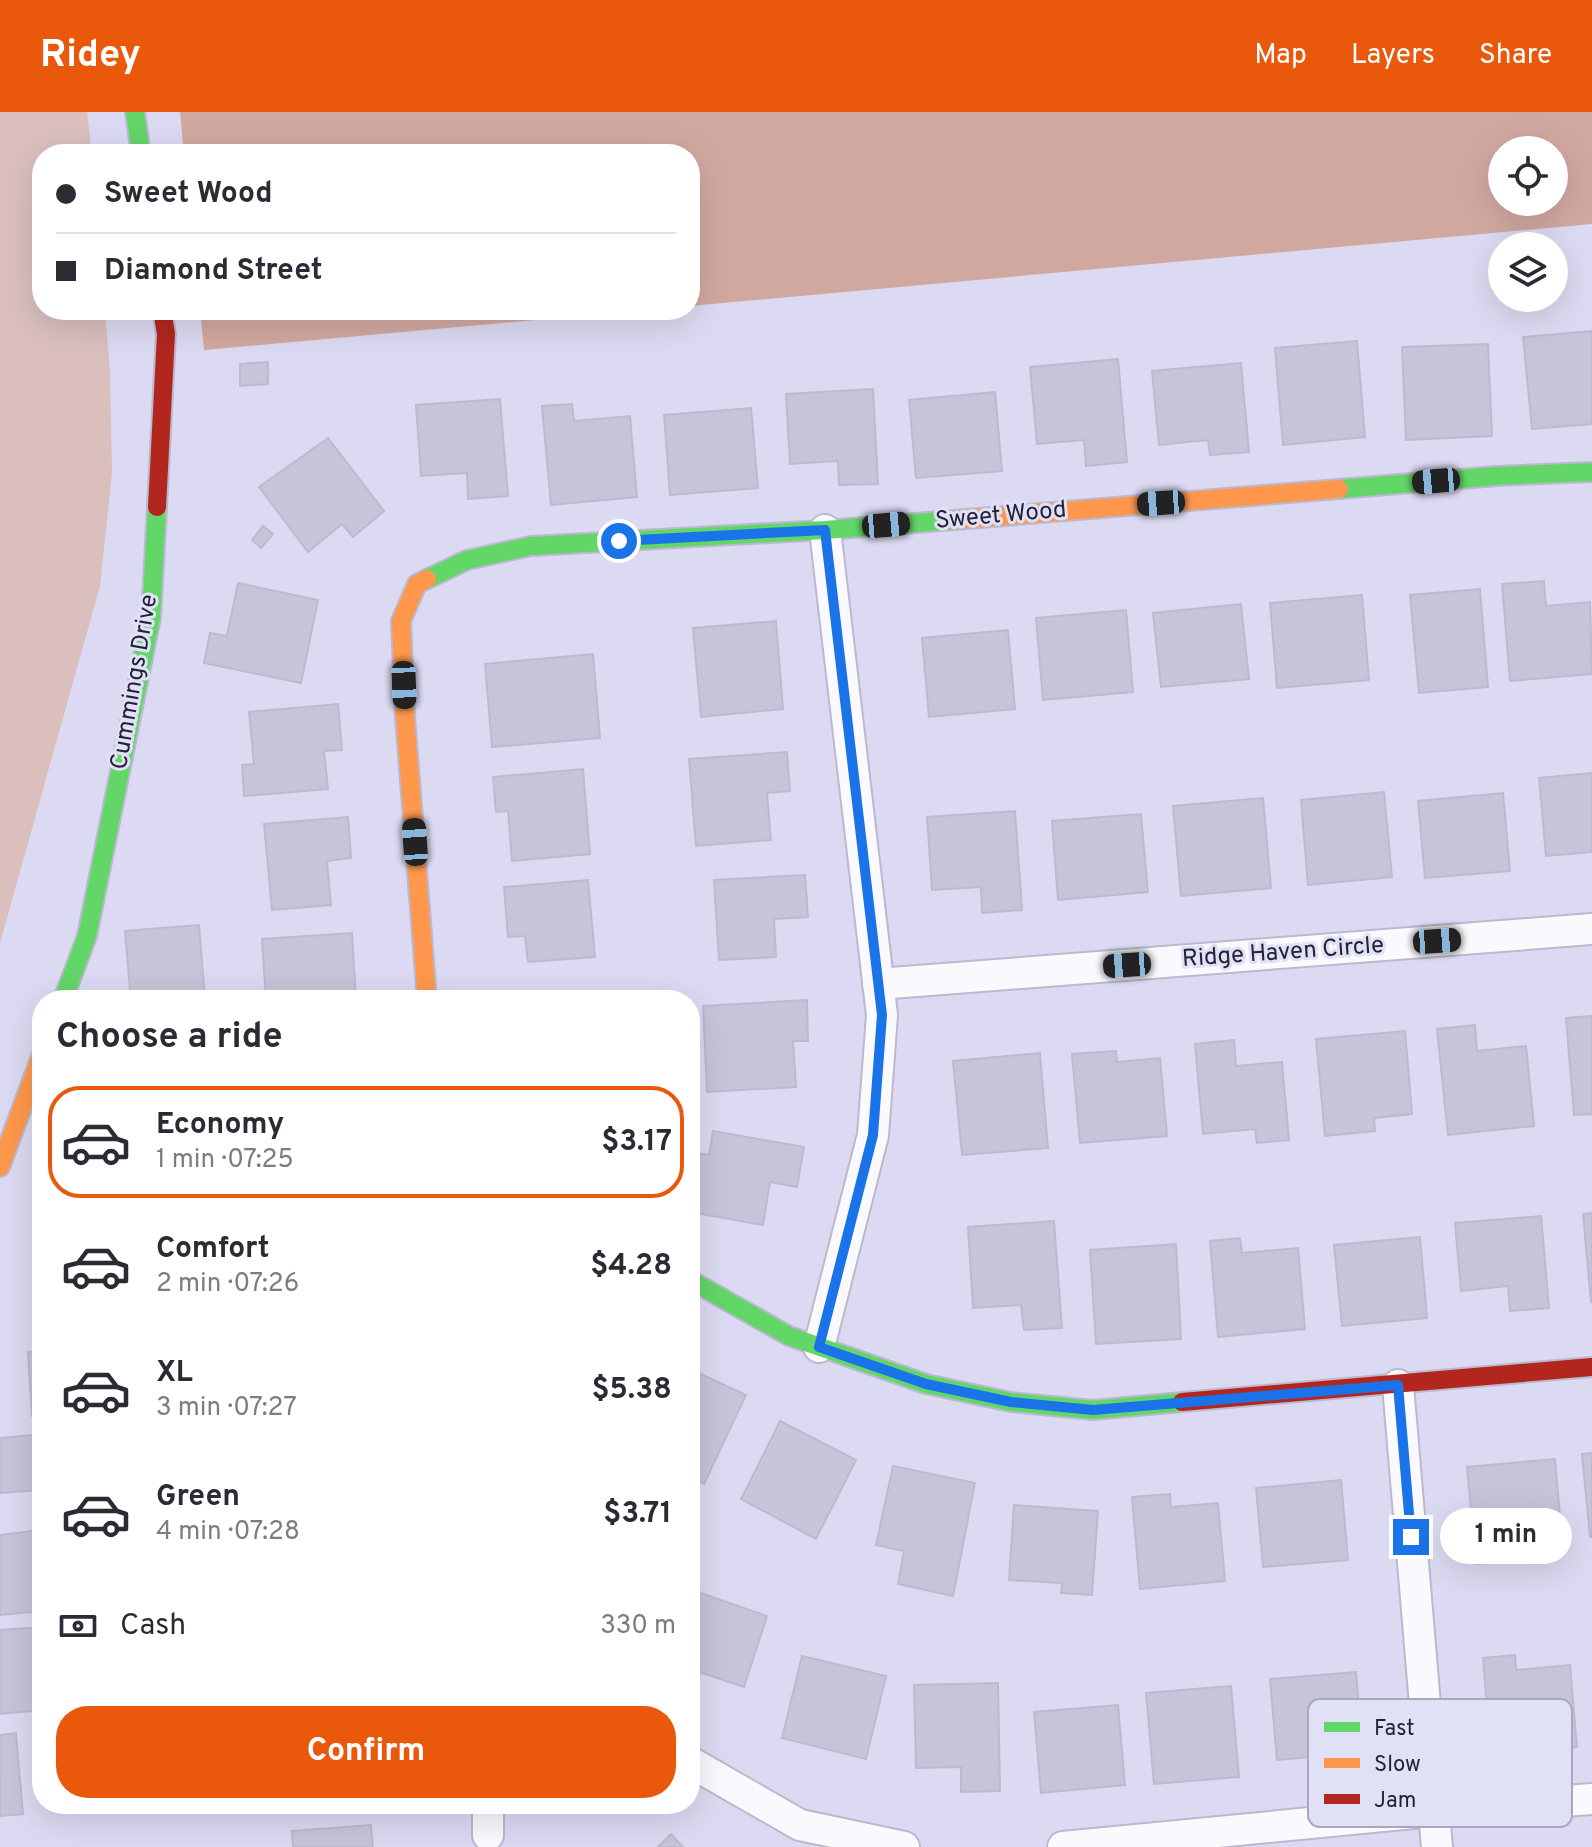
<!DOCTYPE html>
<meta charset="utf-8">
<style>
:root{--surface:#fff;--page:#f2f2f3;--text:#2b2b33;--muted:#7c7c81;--line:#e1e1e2;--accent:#ea580c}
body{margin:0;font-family:Overpass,sans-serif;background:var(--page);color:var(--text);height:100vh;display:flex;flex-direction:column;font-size:30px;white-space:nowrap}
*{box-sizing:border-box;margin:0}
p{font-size:26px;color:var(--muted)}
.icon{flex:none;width:44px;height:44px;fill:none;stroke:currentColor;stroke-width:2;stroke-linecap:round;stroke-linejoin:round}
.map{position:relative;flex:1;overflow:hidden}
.panel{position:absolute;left:32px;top:878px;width:668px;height:824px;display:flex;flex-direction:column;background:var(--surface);border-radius:32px;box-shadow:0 8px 32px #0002}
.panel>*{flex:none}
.banner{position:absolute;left:32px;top:32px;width:668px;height:176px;border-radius:32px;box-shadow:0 8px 32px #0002;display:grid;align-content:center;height:176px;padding:0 24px;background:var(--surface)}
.tools{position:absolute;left:1488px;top:24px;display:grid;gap:16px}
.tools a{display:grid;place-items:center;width:80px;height:80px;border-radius:50%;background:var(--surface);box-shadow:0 8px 32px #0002;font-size:40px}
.end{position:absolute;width:36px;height:36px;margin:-18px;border:10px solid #1a73e8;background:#fff;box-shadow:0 0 0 4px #fff}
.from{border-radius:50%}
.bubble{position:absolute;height:56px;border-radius:28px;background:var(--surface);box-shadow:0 8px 32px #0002;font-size:26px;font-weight:700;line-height:56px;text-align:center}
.car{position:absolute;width:24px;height:48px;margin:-24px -12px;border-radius:10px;box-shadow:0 0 6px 2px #0007;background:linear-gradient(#222 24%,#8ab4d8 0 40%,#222 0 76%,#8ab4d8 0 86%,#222 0)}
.banner b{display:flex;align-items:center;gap:28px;height:76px;font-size:30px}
.banner b+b{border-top:2px solid var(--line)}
.banner i{width:20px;height:20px;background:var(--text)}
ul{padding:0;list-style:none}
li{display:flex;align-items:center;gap:24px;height:112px;margin:0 16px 12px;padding:0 8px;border:4px solid transparent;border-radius:32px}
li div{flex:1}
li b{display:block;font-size:30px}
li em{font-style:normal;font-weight:700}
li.selected{border-color:var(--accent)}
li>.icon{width:72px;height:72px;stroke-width:1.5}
h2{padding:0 24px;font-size:36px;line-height:96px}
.pay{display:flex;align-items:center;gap:20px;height:88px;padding:0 24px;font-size:30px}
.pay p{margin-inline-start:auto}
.action{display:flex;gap:16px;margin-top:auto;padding:16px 24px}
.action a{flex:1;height:92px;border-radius:32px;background:var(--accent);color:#fff;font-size:32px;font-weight:700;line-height:92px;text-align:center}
header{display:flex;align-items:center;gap:48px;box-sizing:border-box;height:112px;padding:0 40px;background:var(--accent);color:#fff}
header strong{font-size:38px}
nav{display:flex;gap:44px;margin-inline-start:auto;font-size:28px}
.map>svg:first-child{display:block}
.green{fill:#dabfbd}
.forest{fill:#d1a8a0;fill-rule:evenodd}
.building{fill:#c5c4d9;stroke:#bbbace;stroke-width:2}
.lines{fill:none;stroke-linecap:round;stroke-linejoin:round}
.street-casing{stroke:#bab9ce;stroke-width:34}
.fast-casing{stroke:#bab9ce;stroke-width:22}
.slow-casing{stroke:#bab9ce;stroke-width:22}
.jam-casing{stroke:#bab9ce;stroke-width:22}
.street{stroke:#faf9fd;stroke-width:30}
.fast{stroke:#63d668;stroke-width:18}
.slow{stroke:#ff974d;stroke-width:18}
.jam{stroke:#b3261e;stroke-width:18}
.route{stroke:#1a73e8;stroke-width:10}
.labels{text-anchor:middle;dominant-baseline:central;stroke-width:6;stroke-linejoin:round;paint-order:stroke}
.street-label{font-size:24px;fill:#242237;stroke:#e0e0f6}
.key{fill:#e0e0f6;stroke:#a8a7bd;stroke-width:2}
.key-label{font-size:22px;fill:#242237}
</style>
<header>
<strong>Ridey</strong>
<nav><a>Map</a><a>Layers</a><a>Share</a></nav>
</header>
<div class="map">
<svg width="1592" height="1735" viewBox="0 0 1592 1735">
<rect width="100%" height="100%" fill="#dbdaf2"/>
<path class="green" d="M0,0H87L92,42H42V198H105L110,260L112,361L100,474L0,831Z"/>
<g class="forest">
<path d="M180,0H1592V112L690,194V42H184ZM1502,38H1554V90H1502Z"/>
<path d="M200,198H646L204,238Z"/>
</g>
<g class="building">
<path d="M1592,219V312L1532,317L1523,225Z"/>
<path d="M1357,229L1365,325L1283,333L1275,236Z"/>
<path d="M1488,232L1492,324L1406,328L1402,235Z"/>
<path d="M1118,247L1127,350L1086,354L1084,328L1037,332L1030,255Z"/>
<path d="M268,250V272L240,274V252Z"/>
<path d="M1241,251L1249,340L1210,343L1208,328L1159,333L1152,259Z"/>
<path d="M873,277L878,372L839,373L838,349L790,352L786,282Z"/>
<path d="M995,280L1002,359L916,366L909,288Z"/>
<path d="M500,287L508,384L468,387L467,361L421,364L416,293Z"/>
<path d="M572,292L574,309L630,304L637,385L551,393L542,294Z"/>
<path d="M751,296L758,376L670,383L664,303Z"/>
<path d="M328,326L384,399L353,425L342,412L308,440L259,375Z"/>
<path d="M263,414L273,422L261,436L252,428Z"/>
<path d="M1544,469L1546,494L1590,490L1592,562L1510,569L1502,472Z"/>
<path d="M238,471L318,488L301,571L204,551L210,521L227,524Z"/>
<path d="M1480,477L1488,575L1419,581L1410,483Z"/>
<path d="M1362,483L1369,568L1277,576L1270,491Z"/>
<path d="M1241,492L1249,567L1161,575L1153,501Z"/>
<path d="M1126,498L1133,580L1043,588L1036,506Z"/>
<path d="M776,509L783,597L701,605L693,516Z"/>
<path d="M1008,518L1015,597L929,605L922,526Z"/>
<path d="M593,542L600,626L492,635L485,552Z"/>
<path d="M338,592L342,638L324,639L328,677L244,684L242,653L254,652L249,600Z"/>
<path d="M787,640L790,679L767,681L771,728L696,734L689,647Z"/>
<path d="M583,657L590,742L512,749L508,699L496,700L493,665Z"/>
<path d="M1592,661V740L1546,744L1539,666Z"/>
<path d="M1384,680L1392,765L1308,773L1301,688Z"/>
<path d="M1503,681L1510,759L1425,766L1418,689Z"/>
<path d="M1263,686L1271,776L1181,784L1173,694Z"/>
<path d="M1015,699L1022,798L982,801L981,775L932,778L927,705Z"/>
<path d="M1141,702L1148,780L1058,788L1052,709Z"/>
<path d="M348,705L351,746L327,749L331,793L272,798L264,712Z"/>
<path d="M805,763L808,805L774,807L776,845L719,848L714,768Z"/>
<path d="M588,768L595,845L528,850L525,824L508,825L504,775Z"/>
<path d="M199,813L205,888H131L125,819Z"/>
<path d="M352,821L356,888H266L262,827Z"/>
<path d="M807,888L808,929H793L796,975L707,980L703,894Z"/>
<path d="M1592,904V1002L1574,1003L1566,906Z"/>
<path d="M1475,913L1477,939L1526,934L1534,1014L1448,1023L1437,917Z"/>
<path d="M1405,919L1412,1002L1374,1006L1375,1019L1325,1024L1316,927Z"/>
<path d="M1234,928L1236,954L1282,950L1289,1028L1257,1031L1255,1017L1203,1022L1195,932Z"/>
<path d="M1116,939L1117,950L1160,946L1167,1024L1080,1031L1072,942Z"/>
<path d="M1040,941L1048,1036L962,1043L953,949Z"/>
<path d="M713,1019L804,1035L797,1075L770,1070L763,1113L690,1100V1040L709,1043Z"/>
<path d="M1592,1101V1190H1591L1583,1102Z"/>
<path d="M1541,1104L1549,1196L1510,1199L1508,1174L1461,1179L1455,1111Z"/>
<path d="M1054,1109L1062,1216L1024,1218L1021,1193L973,1196L968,1115Z"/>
<path d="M1420,1125L1427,1206L1342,1214L1334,1133Z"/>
<path d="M1240,1126L1242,1141L1298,1136L1305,1217L1218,1225L1210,1129Z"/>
<path d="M1176,1132L1181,1227L1096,1232L1090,1138Z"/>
<path d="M42,1239V1303L32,1304L28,1240Z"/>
<path d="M690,1257L746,1283L704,1372L690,1365Z"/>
<path d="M780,1309L856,1348L816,1427L741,1387Z"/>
<path d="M42,1322V1378L0,1381V1326Z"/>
<path d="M1592,1341V1425H1590L1582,1342Z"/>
<path d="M1555,1347L1562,1426L1505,1431L1507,1449L1476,1452L1467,1355Z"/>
<path d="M893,1354L975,1371L953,1484L898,1472L904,1439L876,1433Z"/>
<path d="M1341,1368L1348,1448L1263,1455L1256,1376Z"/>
<path d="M1170,1382L1171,1395L1218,1391L1225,1469L1140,1477L1132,1385Z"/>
<path d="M1014,1393L1098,1399L1092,1483L1061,1481L1062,1471L1009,1468Z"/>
<path d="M42,1418V1499L0,1503V1423Z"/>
<path d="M695,1479L767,1504L744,1575L690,1557V1495Z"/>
<path d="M42,1515V1598L0,1602V1518Z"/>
<path d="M1515,1543L1516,1558L1570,1553L1577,1635L1491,1643L1483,1546Z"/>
<path d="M802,1544L886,1564L866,1647L782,1626Z"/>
<path d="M1356,1560L1364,1654L1324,1657L1323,1644L1277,1648L1270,1567Z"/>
<path d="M998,1571L1000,1679L961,1680V1655L916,1656L914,1573Z"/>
<path d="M1231,1574L1239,1665L1154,1672L1146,1581Z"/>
<path d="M1118,1593L1125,1673L1041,1681L1034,1600Z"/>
<path d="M16,1621L23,1702L0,1704V1623Z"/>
<path d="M371,1713L373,1735H293L292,1719Z"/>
<path d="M671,1722L683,1735H658Z"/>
</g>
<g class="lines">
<g class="street-casing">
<g id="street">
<path d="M878,872L1592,817"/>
<path d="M819,1235L873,1023L882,903L825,418"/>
<path d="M1398,1273L1437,1735"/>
<path d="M690,1650L800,1713L904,1735"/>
<path d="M488,1723V1692"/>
<path d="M1063,1735L1434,1699L1592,1687"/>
</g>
</g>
<g class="fast-casing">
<g id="fast">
<path d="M135,0L141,42"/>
<path d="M1339,377L1497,364L1592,360"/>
<path d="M427,467L467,448L531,434L825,418L954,408"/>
<path d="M63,888L87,824L151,505L157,395"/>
<path d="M690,1168L789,1224L926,1272L1011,1290L1093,1298L1182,1290"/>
</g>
</g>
<g class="slow-casing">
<g id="slow">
<path d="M954,408L1339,377"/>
<path d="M427,467L417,472L401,509L405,604L427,888"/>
<path d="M0,1055L42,942"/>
</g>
</g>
<g class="jam-casing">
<g id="jam">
<path d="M157,395L166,222L162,198"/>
<path d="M1182,1290L1592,1255"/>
</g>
</g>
<use href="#street" class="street"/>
<use href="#fast" class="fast"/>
<use href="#slow" class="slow"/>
<use href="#jam" class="jam"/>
</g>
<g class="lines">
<path class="route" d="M619,429L825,418L882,903L873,1023L819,1235L926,1272L1011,1290L1093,1298L1398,1273L1411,1425"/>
</g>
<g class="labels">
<g class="street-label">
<text transform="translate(1001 404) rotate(-5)">Sweet Wood</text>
<text transform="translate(135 570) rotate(-80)">Cummings Drive</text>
<text transform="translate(1283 841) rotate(-4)">Ridge Haven Circle</text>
</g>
</g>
<rect x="1308" y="1587" width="264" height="128" rx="12" class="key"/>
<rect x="1324" y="1610" width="36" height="10" fill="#63d668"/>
<rect x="1324" y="1646" width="36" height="10" fill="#ff974d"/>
<rect x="1324" y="1682" width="36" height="10" fill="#b3261e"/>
<g class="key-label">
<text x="1374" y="1623">Fast</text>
<text x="1374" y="1659">Slow</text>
<text x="1374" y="1695">Jam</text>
</g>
</svg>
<div class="tools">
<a><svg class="icon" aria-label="locate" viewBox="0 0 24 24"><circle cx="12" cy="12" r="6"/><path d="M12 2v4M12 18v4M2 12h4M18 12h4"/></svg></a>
<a><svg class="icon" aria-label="layers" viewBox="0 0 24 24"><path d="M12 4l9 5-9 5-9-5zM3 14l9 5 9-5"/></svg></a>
</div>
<i class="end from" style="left:619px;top:429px"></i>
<i class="end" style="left:1411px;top:1425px"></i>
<div class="bubble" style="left:1440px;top:1396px;width:132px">1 min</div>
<i class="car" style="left:1436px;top:369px;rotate:265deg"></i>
<i class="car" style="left:1161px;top:391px;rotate:266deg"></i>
<i class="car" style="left:886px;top:413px;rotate:85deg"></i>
<i class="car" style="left:404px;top:573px;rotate:178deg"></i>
<i class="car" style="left:415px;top:730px;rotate:356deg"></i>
<i class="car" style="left:1437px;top:829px;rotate:86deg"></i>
<i class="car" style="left:1127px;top:853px;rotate:266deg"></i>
<div class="banner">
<b><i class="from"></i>Sweet Wood</b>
<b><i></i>Diamond Street</b>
</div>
<section class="panel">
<h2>Choose a ride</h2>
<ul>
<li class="selected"><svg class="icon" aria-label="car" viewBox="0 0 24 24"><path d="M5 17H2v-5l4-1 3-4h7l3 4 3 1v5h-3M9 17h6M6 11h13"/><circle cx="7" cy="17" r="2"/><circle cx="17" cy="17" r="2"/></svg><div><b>Economy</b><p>1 min · 07:25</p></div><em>$3.17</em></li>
<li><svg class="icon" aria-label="car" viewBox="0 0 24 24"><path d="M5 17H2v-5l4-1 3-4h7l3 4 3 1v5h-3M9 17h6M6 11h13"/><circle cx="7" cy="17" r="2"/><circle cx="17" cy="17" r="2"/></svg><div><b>Comfort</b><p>2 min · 07:26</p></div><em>$4.28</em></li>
<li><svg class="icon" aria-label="car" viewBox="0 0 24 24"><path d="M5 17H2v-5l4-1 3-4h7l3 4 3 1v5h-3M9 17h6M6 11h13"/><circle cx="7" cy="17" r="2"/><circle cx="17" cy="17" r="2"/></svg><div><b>XL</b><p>3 min · 07:27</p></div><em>$5.38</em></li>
<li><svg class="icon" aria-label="car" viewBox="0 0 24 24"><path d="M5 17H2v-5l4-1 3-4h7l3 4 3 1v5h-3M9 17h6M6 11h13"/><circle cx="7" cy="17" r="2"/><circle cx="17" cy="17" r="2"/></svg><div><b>Green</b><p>4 min · 07:28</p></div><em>$3.71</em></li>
</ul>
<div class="pay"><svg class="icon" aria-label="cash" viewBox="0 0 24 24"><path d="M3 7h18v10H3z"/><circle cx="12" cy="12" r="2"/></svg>Cash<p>330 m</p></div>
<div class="action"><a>Confirm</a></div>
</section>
</div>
